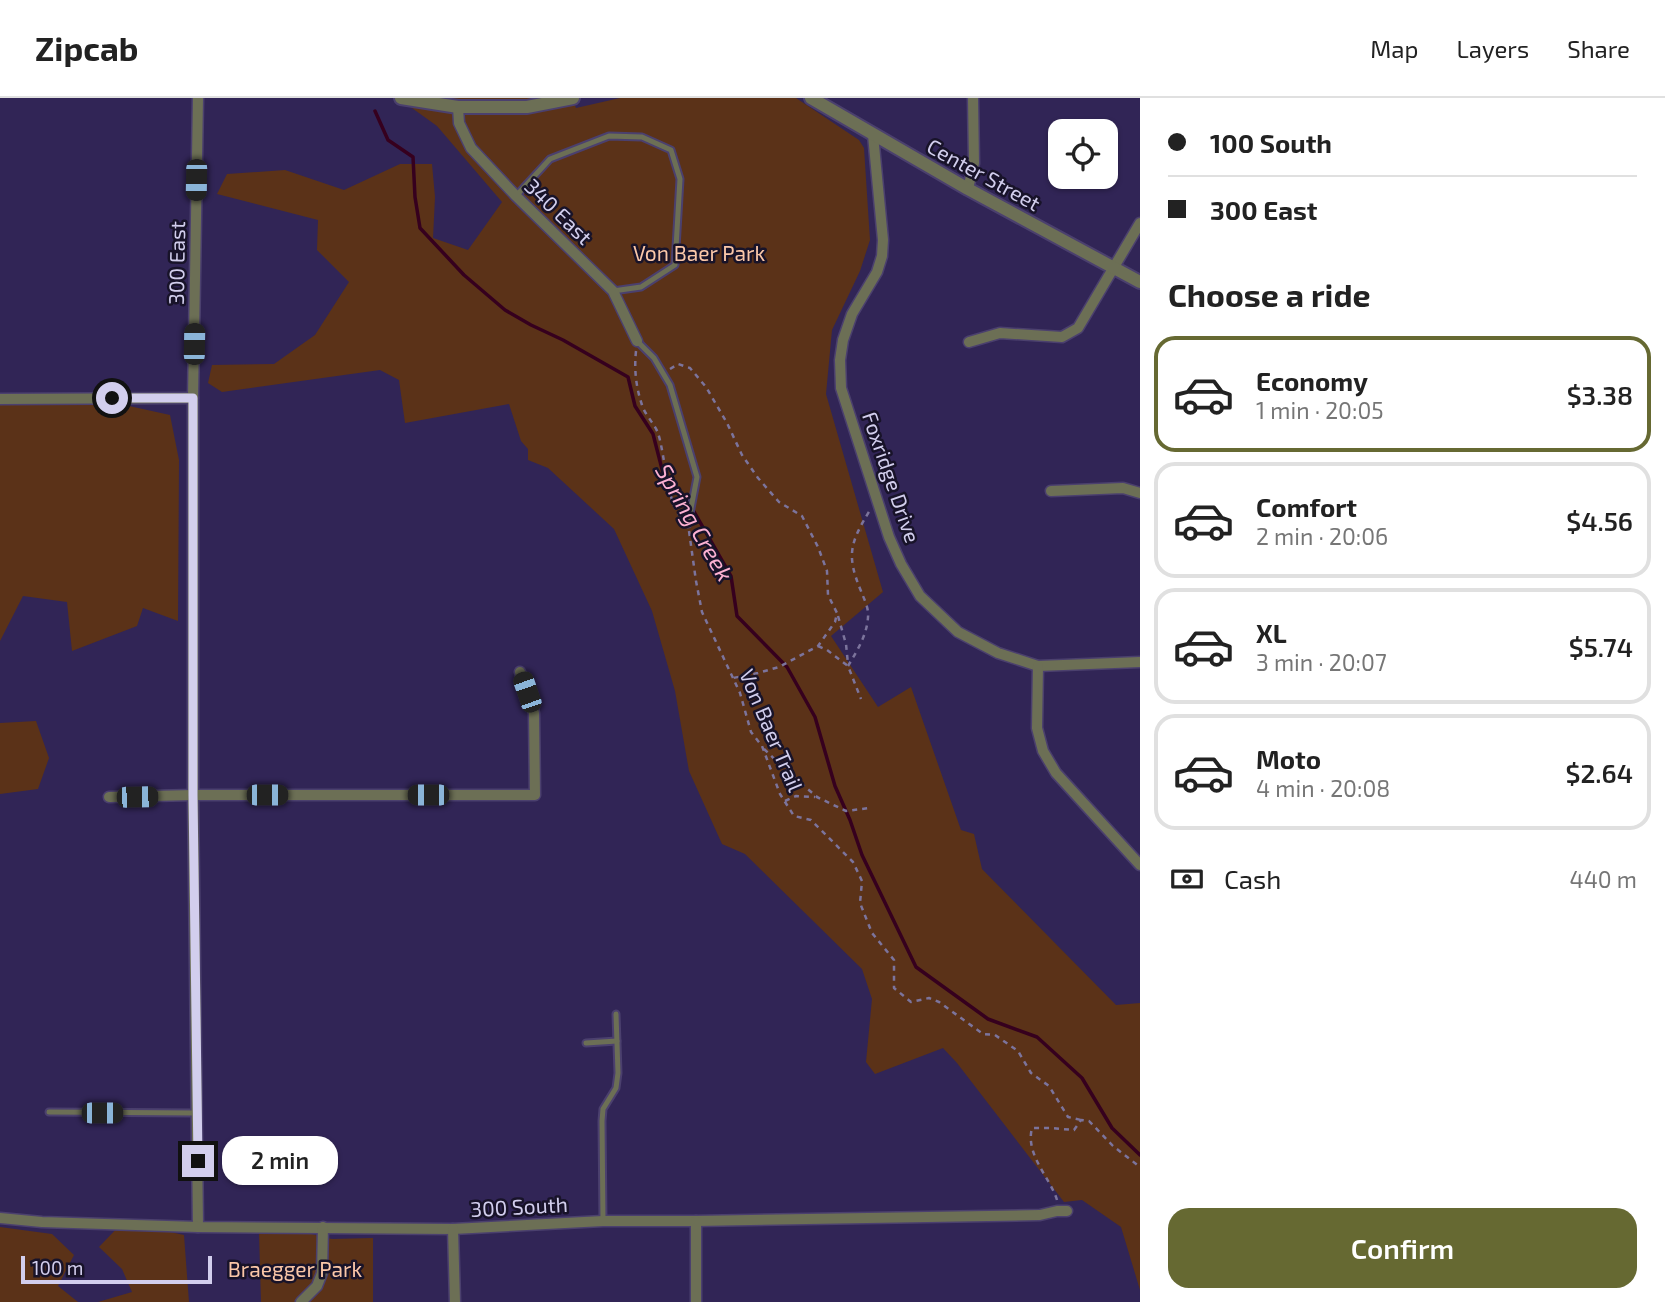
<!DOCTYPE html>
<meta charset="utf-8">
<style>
:root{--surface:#fff;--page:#f2f2f2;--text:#222;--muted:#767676;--line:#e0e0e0;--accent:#666932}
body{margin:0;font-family:"Exo 2",sans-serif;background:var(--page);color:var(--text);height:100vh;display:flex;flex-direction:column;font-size:26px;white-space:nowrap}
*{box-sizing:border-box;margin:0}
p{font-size:23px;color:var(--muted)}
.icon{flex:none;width:38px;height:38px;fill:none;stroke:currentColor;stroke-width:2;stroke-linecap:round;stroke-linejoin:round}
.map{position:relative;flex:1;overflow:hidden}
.drawer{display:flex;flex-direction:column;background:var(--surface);width:525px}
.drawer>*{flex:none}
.banner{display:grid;align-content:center;height:154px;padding:0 28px;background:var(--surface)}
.tools{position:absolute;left:1048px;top:21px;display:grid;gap:14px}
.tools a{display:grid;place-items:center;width:70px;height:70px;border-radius:14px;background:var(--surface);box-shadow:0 2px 5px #0004;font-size:35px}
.scale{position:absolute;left:21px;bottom:18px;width:191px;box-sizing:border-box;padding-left:7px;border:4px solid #d2ceed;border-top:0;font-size:19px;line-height:24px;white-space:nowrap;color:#d2ceed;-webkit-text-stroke:5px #181329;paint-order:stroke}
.end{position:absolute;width:32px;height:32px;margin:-16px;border:9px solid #d2ceed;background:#111;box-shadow:0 0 0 4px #111}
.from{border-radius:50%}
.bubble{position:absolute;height:49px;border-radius:21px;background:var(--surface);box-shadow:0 2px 5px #0004;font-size:23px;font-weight:600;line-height:49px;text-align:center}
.car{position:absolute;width:21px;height:42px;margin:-21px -10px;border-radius:9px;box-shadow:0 0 5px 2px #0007;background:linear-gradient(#222 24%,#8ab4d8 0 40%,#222 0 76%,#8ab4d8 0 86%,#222 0)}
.banner b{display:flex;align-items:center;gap:24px;height:66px;font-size:26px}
.banner b+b{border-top:2px solid var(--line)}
.banner i{width:18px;height:18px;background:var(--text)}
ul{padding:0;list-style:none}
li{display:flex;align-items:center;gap:21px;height:116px;margin:0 14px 10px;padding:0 14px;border:4px solid var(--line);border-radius:21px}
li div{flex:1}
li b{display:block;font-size:26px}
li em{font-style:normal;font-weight:600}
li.on{border-color:var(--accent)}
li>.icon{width:63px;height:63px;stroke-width:1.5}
h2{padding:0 28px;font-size:32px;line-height:84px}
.pay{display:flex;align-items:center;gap:18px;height:77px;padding:0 28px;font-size:26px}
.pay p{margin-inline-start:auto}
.action{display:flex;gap:14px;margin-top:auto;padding:14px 28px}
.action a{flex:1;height:80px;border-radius:21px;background:var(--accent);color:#fff;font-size:28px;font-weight:600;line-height:80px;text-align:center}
header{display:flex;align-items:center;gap:42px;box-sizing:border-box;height:98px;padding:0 35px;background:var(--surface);border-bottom:2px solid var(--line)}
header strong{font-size:33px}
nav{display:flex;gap:38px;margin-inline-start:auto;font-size:24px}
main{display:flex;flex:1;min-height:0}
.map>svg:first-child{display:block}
.green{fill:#5b3218}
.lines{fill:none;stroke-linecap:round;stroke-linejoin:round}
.stream{stroke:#36001e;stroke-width:3.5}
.service-casing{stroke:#4b406e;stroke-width:9}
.minor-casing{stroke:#4b406e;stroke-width:13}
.tertiary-casing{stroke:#4b406e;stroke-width:16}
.path{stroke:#7c749c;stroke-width:2.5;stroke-dasharray:5 5;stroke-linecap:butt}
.service{stroke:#6c6f55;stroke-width:5}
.minor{stroke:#6c6f55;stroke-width:10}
.tertiary{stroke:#6c6f55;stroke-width:12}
.route{stroke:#d2ceed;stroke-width:9}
.labels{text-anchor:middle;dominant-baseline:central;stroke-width:5;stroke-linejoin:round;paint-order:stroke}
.street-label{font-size:21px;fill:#d2ceed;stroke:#181329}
.park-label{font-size:21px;fill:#fbc7a8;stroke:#181329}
.water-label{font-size:23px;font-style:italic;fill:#fdb1d2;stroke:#181329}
</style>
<header>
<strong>Zipcab</strong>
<nav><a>Map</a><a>Layers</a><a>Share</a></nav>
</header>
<main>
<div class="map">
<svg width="1140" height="1204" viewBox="0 0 1140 1204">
<rect width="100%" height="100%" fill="#312556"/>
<g class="green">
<path d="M398,0H572L576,10L620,0H796L859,42L864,50L870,142L860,173L832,232L826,296L883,494L831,538L878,609L911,589L961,732L974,736L982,771L1116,907L1140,905V1192L1121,1129L1082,1102L1064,1104L957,965L943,950L875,976L866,964L872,901L862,871L745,756L722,746L689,673L675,593L652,513L614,431L548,370L528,362V351L521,343L509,306L405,325L399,282L380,272L222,294L208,285L212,267L274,266L315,237L349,184L317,152L318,122L217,96L227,76L285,72L344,92L400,66H432L435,99L433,140L468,152L502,104L437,28Z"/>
<path d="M111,304L170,317L179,362L178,523L143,510L137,528L72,553L67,504L23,498L0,543V305Z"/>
<path d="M36,623L49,660L38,691L0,696V625Z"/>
<path d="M123,1124L184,1137L189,1204H98L132,1194L122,1171L99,1149Z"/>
<path d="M0,1129L52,1136L74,1157L58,1188L78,1204H0Z"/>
<path d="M259,1135L311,1136L332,1141L373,1140V1204H261Z"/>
</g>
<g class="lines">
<path class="stream" d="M375,13L388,42L413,59L415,99L420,130L464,177L505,212L531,227L563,242L628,279L635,308L653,336L663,375L689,405L731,478L737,518L787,569L815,619L835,688L850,722L862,757L916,869L988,921L1037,939L1082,980L1112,1030L1140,1057"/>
<g class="service-casing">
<g id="service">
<path d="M516,98L550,61L609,38L642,39L671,52L680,81L675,167L641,189L613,193"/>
<path d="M637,243L654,260L670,287L697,379L688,426"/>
<path d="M586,945L617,943"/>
<path d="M49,1014L197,1015"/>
<path d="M603,1123L602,1023L603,1011L616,990L618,975L616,916"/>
</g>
</g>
<g class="minor-casing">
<g id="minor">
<path d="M198,0L193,300V697L198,1129"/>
<path d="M458,9L459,25L471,50L516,98L613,193L637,243"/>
<path d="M873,37L883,142L882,158L877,174L852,216L843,242L840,262L841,290L889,439L901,466L920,498L958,534L998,555L1038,568L1140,564"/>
<path d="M968,91L974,65L973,0"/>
<path d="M969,244L1000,235L1062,239L1078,230L1140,125"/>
<path d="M0,301L193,300"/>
<path d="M1051,393L1123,390L1140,395"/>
<path d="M1038,568L1037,630L1043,653L1056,675L1140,767"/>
<path d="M109,699L193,697H535L534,615L520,574"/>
<path d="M0,1120L42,1124L198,1129L453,1131L603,1123H696L1040,1117L1057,1113H1067"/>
<path d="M453,1131L455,1204"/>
<path d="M301,1204L317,1188L322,1175L323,1129"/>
<path d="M696,1204V1123"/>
</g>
</g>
<g class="tertiary-casing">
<g id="tertiary">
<path d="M401,0L458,9H527L573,0"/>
<path d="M811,0L968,91L1140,184"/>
</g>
</g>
<g class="path">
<path d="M636,253C634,272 636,289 642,307C645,317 654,325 658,335C665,356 667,406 681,419"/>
<path d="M670,271L678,266L690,270L706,289L727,325L742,357L758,380L779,404L802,418L818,449L827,473L828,497L837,515L835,524L818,548L779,569L758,575L733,580"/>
<path d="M689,433L696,483L702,514L740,595L751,634L762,648L780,696L794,718L811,722L853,764L862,783L860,805L872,835L894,862V890L911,904L929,900L939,904L983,936L995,937L1018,953L1031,975L1049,988L1068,1019L1081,1022"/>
<path d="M838,518L846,546L848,566"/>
<path d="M818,548L827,552L848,568L861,601"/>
<path d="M848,568C857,553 867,537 868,519C869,510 864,501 861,493C846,457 850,445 870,412"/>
<path d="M764,651L789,675L817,699L846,713L870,710"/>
<path d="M785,703L796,698L815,699"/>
<path d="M1057,1102C1050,1079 1025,1057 1032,1030H1050L1074,1032L1081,1022L1089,1023L1113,1048L1140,1069"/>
</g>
<use href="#service" class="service"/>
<use href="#minor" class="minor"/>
<use href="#tertiary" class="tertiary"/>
</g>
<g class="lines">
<path class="route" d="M112,300H193V697L198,1063"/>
</g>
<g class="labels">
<g class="street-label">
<text transform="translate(984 76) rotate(29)">Center Street</text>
<text transform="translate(559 113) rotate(44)">340 East</text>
<text transform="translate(176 165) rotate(-89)">300 East</text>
<text transform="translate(892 379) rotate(71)">Foxridge Drive</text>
<text transform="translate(772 632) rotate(67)">Von Baer Trail</text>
<text transform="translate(519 1108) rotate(-3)">300 South</text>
</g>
<g class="park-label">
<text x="699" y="154">Von Baer Park</text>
<text x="295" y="1170">Braegger Park</text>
</g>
<g class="water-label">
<text transform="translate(695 424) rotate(60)">Spring Creek</text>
</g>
</g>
</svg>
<div class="tools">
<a><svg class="icon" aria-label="locate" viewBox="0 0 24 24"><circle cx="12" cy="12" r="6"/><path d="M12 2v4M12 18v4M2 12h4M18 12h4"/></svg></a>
</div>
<div class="scale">100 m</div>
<i class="end from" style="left:112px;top:300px"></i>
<i class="end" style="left:198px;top:1063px"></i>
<div class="bubble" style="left:222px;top:1038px;width:116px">2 min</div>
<i class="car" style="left:196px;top:82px;rotate:181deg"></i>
<i class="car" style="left:194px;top:246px;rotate:1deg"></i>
<i class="car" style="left:527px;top:594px;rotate:341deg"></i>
<i class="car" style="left:267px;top:697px;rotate:90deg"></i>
<i class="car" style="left:428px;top:697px;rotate:270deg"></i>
<i class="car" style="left:137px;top:699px;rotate:89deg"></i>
<i class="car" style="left:102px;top:1015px;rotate:90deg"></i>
</div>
<section class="drawer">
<div class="banner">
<b><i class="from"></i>100 South</b>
<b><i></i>300 East</b>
</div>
<h2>Choose a ride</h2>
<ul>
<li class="on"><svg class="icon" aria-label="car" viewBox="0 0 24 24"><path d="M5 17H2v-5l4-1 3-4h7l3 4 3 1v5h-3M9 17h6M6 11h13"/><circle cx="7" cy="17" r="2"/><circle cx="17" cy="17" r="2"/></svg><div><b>Economy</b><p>1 min · 20:05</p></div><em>$3.38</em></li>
<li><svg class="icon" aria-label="car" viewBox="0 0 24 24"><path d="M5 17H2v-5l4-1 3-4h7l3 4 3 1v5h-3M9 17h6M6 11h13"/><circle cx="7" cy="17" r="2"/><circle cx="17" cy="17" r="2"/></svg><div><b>Comfort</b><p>2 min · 20:06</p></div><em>$4.56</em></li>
<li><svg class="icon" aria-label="car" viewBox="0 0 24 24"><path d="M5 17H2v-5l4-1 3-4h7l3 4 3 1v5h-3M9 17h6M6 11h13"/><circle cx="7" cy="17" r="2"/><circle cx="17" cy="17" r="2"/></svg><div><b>XL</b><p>3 min · 20:07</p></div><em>$5.74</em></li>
<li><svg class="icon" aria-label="car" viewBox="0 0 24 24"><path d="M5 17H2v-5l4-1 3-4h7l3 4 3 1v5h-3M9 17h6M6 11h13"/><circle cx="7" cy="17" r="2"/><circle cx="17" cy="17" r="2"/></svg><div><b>Moto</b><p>4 min · 20:08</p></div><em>$2.64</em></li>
</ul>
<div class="pay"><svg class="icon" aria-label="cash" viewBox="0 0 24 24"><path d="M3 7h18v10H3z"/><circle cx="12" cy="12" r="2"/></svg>Cash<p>440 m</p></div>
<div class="action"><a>Confirm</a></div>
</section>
</main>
